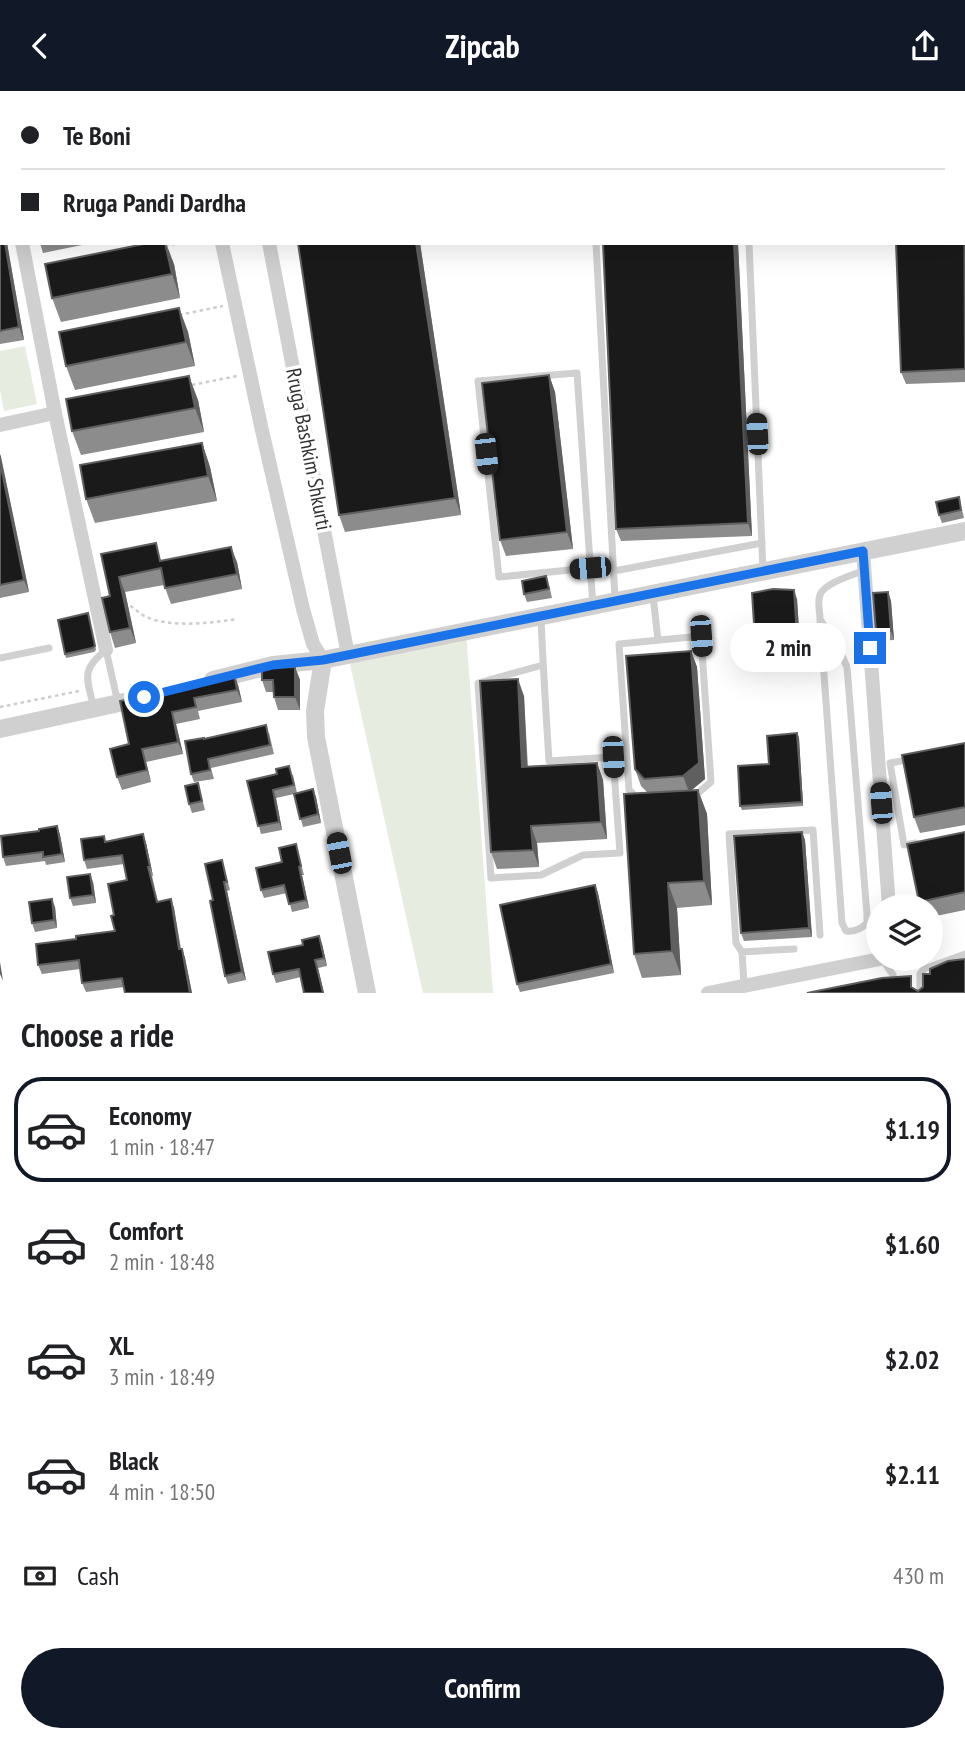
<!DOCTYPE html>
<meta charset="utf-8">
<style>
:root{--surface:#fff;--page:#f2f2f2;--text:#202124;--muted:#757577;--line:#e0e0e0;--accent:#111827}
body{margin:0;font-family:"PT Sans Narrow",sans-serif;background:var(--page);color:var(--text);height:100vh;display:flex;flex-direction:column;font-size:26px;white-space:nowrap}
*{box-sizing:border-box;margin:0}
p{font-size:23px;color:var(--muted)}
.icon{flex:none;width:38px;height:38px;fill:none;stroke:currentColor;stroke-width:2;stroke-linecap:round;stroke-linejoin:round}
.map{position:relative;height:902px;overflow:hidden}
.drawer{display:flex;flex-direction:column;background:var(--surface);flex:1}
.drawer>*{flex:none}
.guide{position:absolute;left:0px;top:0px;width:966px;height:154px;box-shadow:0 7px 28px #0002;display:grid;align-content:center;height:154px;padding:0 21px;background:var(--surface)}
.controls{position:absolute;left:866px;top:803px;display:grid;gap:14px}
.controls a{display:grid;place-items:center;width:77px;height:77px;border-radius:50%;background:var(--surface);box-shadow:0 7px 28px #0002;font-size:35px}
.end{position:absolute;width:32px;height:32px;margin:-16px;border:9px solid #1a73e8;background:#fff;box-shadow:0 0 0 4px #fff}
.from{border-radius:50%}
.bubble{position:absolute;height:49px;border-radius:24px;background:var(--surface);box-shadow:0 7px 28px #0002;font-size:23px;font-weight:600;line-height:49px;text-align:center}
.car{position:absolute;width:21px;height:42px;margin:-21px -10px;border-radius:9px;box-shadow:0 0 5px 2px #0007;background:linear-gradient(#222 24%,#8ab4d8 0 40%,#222 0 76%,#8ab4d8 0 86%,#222 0)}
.guide b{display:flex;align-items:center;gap:24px;height:66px;font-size:26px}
.guide b+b{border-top:2px solid var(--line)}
.guide i{width:18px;height:18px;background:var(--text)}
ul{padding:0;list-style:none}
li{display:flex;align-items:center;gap:21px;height:105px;margin:0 14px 10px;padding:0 7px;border:4px solid transparent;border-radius:28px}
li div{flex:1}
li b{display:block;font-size:26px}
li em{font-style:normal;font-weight:600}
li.selected{border-color:var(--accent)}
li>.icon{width:63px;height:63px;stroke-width:1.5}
h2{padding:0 21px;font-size:32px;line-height:84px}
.pay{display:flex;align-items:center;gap:18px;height:77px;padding:0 21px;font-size:26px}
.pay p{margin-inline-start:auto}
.button{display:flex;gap:14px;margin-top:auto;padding:14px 21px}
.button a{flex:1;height:80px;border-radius:42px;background:var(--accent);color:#fff;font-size:28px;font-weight:600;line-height:80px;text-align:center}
header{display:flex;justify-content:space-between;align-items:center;height:91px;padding:0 21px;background:var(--accent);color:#fff;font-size:32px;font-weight:600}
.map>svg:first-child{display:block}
.green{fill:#e6ecdf}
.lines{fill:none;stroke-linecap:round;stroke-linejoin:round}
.path{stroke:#cdcdcd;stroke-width:2.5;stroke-dasharray:3.5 3.5;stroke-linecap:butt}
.service{stroke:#d0d0d0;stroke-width:7}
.minor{stroke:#d0d0d0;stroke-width:14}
.tertiary{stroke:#d0d0d0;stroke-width:18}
.wall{fill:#8c8c8c}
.shaded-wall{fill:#5f5f5f}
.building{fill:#1a1a1a;stroke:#5f5f5f;stroke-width:2}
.route{stroke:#1a73e8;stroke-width:9}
.labels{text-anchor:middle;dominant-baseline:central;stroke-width:7;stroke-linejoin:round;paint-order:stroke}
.street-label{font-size:21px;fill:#333;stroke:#fff}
</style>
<header><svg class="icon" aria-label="back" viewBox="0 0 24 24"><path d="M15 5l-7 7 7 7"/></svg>Zipcab<svg class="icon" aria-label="share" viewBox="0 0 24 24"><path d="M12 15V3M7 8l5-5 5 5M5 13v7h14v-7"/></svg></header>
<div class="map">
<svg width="965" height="902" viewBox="0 0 965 902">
<rect width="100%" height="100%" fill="#fff"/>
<g class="green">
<path d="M25,255L37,313L4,320L0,299V260Z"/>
<path d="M466,541L493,902H423L348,564Z"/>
</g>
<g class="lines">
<g class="path">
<path d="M0,85L2,84"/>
<path d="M165,155L179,152"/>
<path d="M179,224L223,215"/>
<path d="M192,294L237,285"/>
<path d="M124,513H128C134,517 140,523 146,526C172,537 210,532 237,528"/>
<path d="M0,616L79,600"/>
</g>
<g class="service">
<path d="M387,0V2"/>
<path d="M589,0V2"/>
<path d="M722,0V2"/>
<path d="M596,152L615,508"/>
<path d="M749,152L763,480"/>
<path d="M590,477L499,486L478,290L577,282L593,515"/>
<path d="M614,480L762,452"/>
<path d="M653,505L658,549"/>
<path d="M541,527C543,575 546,622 549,670L613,666L620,762L583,764L541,784L491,787L478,592L543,574"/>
<path d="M820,528L840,560L847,576L867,824V832C861,838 854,841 846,840L842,832L820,528C820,520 817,511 820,504C824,492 853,484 865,479"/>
<path d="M701,545L711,691L691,708L644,713L629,699L619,553Z"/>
<path d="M0,567L49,557"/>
<path d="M94,617C87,588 80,579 106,559L118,612"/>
<path d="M913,668L890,672L904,754L916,752"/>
<path d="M742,861L736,852L729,743L813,739L820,844"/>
<path d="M882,868L893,884"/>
<path d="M744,894L742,861L794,858"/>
<path d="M920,902V883L924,878L965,863"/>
</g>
<g class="minor">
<path d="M193,0V2"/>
<path d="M242,0V2"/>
<path d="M0,37L2,46"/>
<path d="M22,152L55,322L106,559"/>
<path d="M222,152L261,335L303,518L313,553L323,569"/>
<path d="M269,152L348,564"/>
<path d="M0,334L55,322"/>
<path d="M863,460L889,816"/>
<path d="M708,902L880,868"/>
</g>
<g class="tertiary">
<path d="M323,569L315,620L316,646L367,902"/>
<path d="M213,589L273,574L323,569L965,440"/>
<path d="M0,638L142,607"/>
</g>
</g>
<g class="wall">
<path d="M7,0H141V2H8Z"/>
<path d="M278,0H311L312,2H279Z"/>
<path d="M965,48V291L906,293L901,281Z"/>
<path d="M0,112L24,249L0,253Z"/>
<path d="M40,152H92L43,162Z"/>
<path d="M420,152L461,424L345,441L339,424Z"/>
<path d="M738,152L752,445L621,450L616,438Z"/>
<path d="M174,173L180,207L61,231L52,207Z"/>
<path d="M179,217L188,241L195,275L75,299L66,275Z"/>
<path d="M549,284L555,301L573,458L506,465L500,449Z"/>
<path d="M198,309L204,341L81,364L72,340Z"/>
<path d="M202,352L210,376L217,410L95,432L86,408Z"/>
<path d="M0,363L29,501L0,507Z"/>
<path d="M959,406L964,427L942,432L939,424Z"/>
<path d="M101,463L162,469L237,471L242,498L171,513L164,494L125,501L136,552L115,557L110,541V505Z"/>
<path d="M549,494L552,507L527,511L524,503Z"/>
<path d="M888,501L891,510L894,549L879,550L876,541Z"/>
<path d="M797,508L801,569L780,573L759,572L756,563Z"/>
<path d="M88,522L96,559L94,561L66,567L65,563Z"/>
<path d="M691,560L697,576L705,688L692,699H698L707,723L712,814L677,817L681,884L642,887L634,863L648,702L641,695L635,678Z"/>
<path d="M295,576L300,589V619H278L274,606L273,601H266L262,589Z"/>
<path d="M238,594L242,611L198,620L200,628L176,633L183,663L146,671L151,691L122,699L117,686L129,653L120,610Z"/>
<path d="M524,605L528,676L597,672L603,689L607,748L537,752L539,776L497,778L491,761Z"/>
<path d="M269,642L274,663L211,677L214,688L194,691L191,683L204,648Z"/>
<path d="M797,642L799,647L803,715L742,719L740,715Z"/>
<path d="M965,652V734L920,742L914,726Z"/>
<path d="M293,684L297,702L316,706L321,732L303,736L294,703L276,707L282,739L261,743L247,690Z"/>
<path d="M198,692L205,719L192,722L189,713Z"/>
<path d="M57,735L60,744L65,771L46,774L45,770L6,775L3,766Z"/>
<path d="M802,741L805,749L812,846L744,850L741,842Z"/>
<path d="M965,741V819L931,826V816H921L919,811Z"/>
<path d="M143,743L146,752L153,785H152L158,811L171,808L174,817L181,858L185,867L192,902H125L124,896L86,901L82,892L80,878L42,883L38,874L76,848L115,840L114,824L127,789L124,773L87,778L84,769L104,745L106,751Z"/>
<path d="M296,753L304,784H302L309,817L292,821L287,802L264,807L261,799Z"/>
<path d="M222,769L230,799L227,800L246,889L228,893L225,885L213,809Z"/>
<path d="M93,791L96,812L73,815L70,807Z"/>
<path d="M595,794L598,802L614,882L520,901L517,893Z"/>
<path d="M55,816L57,837L35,841L32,832Z"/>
<path d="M322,853L327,875L318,877L301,886L276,892L273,883Z"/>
</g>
<g class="shaded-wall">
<path d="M0,112L2,119V134L0,123Z"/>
<path d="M5,152H7L24,249L19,236Z"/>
<path d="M166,152L174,173L180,207L172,183Z"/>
<path d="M416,152H420L461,424L455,407Z"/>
<path d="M734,152H738L752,445L748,432Z"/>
<path d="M179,217L188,241L195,275L186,251Z"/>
<path d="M549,284L555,301L573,458L567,441Z"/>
<path d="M189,285L198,309L204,341L195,317Z"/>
<path d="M202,352L210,376L217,410L208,385Z"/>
<path d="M0,363L1,366L29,501L24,489L0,371Z"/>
<path d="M231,456L237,471L242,498L237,483Z"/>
<path d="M119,486L125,501L136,552L130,537Z"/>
<path d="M794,499L797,508L801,569L798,561Z"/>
<path d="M888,501L891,510L894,549L891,540Z"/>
<path d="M691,560L697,576L705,688L689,701L683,685Z"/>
<path d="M295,576L300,589V619L295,606Z"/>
<path d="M234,582L238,594L242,611L237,599Z"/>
<path d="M518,588L524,605L528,693L522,676Z"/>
<path d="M172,621L176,633L183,663L178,651Z"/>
<path d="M797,642L799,647L803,715L802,711Z"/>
<path d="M142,658L146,671L151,691L147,679Z"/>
<path d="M597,672L603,689L607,748L601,731Z"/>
<path d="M313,698L316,706L321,732L318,723Z"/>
<path d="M273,699L276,707L282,739L279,731Z"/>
<path d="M698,699L707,723L712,814L704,790Z"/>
<path d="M57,735L60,744L65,771L62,763Z"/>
<path d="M531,735L537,752L539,776L533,759Z"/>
<path d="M802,741L805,749L812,846L809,837Z"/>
<path d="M143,743L146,752L153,785L150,776Z"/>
<path d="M299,776L302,784L309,817L306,809Z"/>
<path d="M90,783L93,791L96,812L93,804Z"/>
<path d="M224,791L227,800L246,889L242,881Z"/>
<path d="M668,792L677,817L681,884L672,860Z"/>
<path d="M595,794L598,802L614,882L611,873Z"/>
<path d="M52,808L55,816L57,837L54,829Z"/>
<path d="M171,808L174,817L182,867L179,858Z"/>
<path d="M319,845L322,853L327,875L324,867Z"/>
<path d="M182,858L185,867L192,902H190Z"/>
<path d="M315,869L318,877L324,902H323Z"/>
<path d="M0,871L3,890L0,883Z"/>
</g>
<g class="building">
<path d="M7,0H32L23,2H8Z"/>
<path d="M327,0H352V2H312Z"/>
<rect x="389" y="0" width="139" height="2"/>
<path d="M596,0H706L707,2H596Z"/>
<path d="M964,48L965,278L901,281L896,152H964Z"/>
<path d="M0,123L2,134V152H5L19,236L0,240Z"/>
<path d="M149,152H165L172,183L52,207L45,173Z"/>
<path d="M298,152H416L455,407L339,424Z"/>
<path d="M603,152H734L748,432L616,438Z"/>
<path d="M179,217L186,251L66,275L59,241Z"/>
<path d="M549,284L567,441L500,449L482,292Z"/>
<path d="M189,285L195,317L72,340L66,308Z"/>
<path d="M202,352L208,385L86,408L80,374Z"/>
<path d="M0,371L24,489L0,494Z"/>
<path d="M959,406L961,419L939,424L936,411Z"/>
<path d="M156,452L160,470L231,456L237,483L165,497L161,477L119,486L130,537L110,541L102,507L110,505L101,463Z"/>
<path d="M546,485L549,498L524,503L522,490Z"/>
<path d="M773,498L794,499L798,561L777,565L756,563L752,502Z"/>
<path d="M888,501L891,540L876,541L873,502Z"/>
<path d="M88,522L95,555L92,557L65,563L58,529Z"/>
<path d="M691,560L699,672L683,685L644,688L635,678L626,565Z"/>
<path d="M295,576V606H274L273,589H262V577Z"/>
<path d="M234,582L237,599L194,607L196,616L172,621L178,651L142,658L147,679L117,686L110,658L129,653L120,610L169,600L168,598Z"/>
<path d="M518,588L522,676L597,672L601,731L531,735L533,759L491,761L480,590Z"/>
<path d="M266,634L270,654L208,668L210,679L191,683L185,650L204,647V648Z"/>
<path d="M797,642L802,711L740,715L738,675L769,673L767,645Z"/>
<path d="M965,652V716L914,726L902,664Z"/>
<path d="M289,675L294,694L273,699L279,731L258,735L247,690L277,683L276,678Z"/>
<path d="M198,692L202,710L189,713L185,695Z"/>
<path d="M313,698L318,723L300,728L294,703Z"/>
<path d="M698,699L704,790L668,792L672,860L634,863L624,703Z"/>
<path d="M57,735L62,763L43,766V761L3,766L1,745L39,740V738Z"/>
<path d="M802,741L809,837L741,842L734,745Z"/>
<path d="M965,741V801L919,811L907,753Z"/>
<path d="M143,743L150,776H148L157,811L171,808L179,858H182L190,902H125L122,887L82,892L79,869L38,874L36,853L76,848V845L115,840L111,825L114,824L108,793L127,789L122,764L84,769L81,748L104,745L105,751Z"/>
<path d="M296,753L301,775L299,776L306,809L289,813L284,794L261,799L256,777L282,771L279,757Z"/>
<path d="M222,769L227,791H224L242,881L225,885L210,810L213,809L205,773Z"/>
<path d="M90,783L93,804L70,807L67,786Z"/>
<path d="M595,794L611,873L517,893L500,814Z"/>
<path d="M52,808L54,829L32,832L29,811Z"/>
<path d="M319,845L324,867L315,869L323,902H304L299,878L273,883L268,861L303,854L302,849Z"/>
<path d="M965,868V902H807L882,887L911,885V896L918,900L923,896V883H930V878L948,870Z"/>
</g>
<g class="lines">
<path class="route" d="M144,606L273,574L323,569L863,460L870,557"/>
</g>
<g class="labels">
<g class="street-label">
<text transform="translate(309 358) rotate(79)">Rruga Bashkim Shkurti</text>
</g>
</g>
</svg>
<div class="controls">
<a><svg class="icon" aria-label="layers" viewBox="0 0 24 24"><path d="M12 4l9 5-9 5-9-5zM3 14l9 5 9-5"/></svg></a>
</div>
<i class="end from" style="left:144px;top:606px"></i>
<i class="end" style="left:870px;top:557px"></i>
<div class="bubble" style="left:730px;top:532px;width:116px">2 min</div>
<i class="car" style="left:757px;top:343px;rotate:357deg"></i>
<i class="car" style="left:486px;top:363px;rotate:174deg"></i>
<i class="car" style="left:590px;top:477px;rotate:265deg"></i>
<i class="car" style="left:701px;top:545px;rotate:176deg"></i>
<i class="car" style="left:613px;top:666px;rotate:177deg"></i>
<i class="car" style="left:881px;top:712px;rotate:356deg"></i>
<i class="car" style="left:339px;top:762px;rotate:349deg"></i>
<div class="guide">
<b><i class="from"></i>Te Boni</b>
<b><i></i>Rruga Pandi Dardha</b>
</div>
</div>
<section class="drawer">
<h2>Choose a ride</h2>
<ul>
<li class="selected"><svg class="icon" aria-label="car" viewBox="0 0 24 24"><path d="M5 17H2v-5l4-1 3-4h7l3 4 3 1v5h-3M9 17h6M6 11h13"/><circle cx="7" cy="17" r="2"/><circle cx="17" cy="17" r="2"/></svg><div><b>Economy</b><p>1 min · 18:47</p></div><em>$1.19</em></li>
<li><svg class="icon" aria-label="car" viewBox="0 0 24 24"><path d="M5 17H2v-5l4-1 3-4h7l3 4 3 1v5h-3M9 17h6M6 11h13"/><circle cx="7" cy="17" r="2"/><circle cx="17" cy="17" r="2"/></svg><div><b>Comfort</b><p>2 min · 18:48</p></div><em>$1.60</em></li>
<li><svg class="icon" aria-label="car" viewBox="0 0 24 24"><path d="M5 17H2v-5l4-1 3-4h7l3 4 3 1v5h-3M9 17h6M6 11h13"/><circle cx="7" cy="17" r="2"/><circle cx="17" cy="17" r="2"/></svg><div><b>XL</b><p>3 min · 18:49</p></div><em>$2.02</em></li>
<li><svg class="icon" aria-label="car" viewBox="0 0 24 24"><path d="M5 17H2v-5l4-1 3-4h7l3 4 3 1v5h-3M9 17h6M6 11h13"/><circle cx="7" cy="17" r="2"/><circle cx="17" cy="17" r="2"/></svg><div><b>Black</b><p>4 min · 18:50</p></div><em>$2.11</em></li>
</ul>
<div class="pay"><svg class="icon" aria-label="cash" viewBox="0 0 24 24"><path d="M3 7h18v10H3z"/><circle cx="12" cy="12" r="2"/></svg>Cash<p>430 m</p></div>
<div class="button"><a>Confirm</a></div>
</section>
